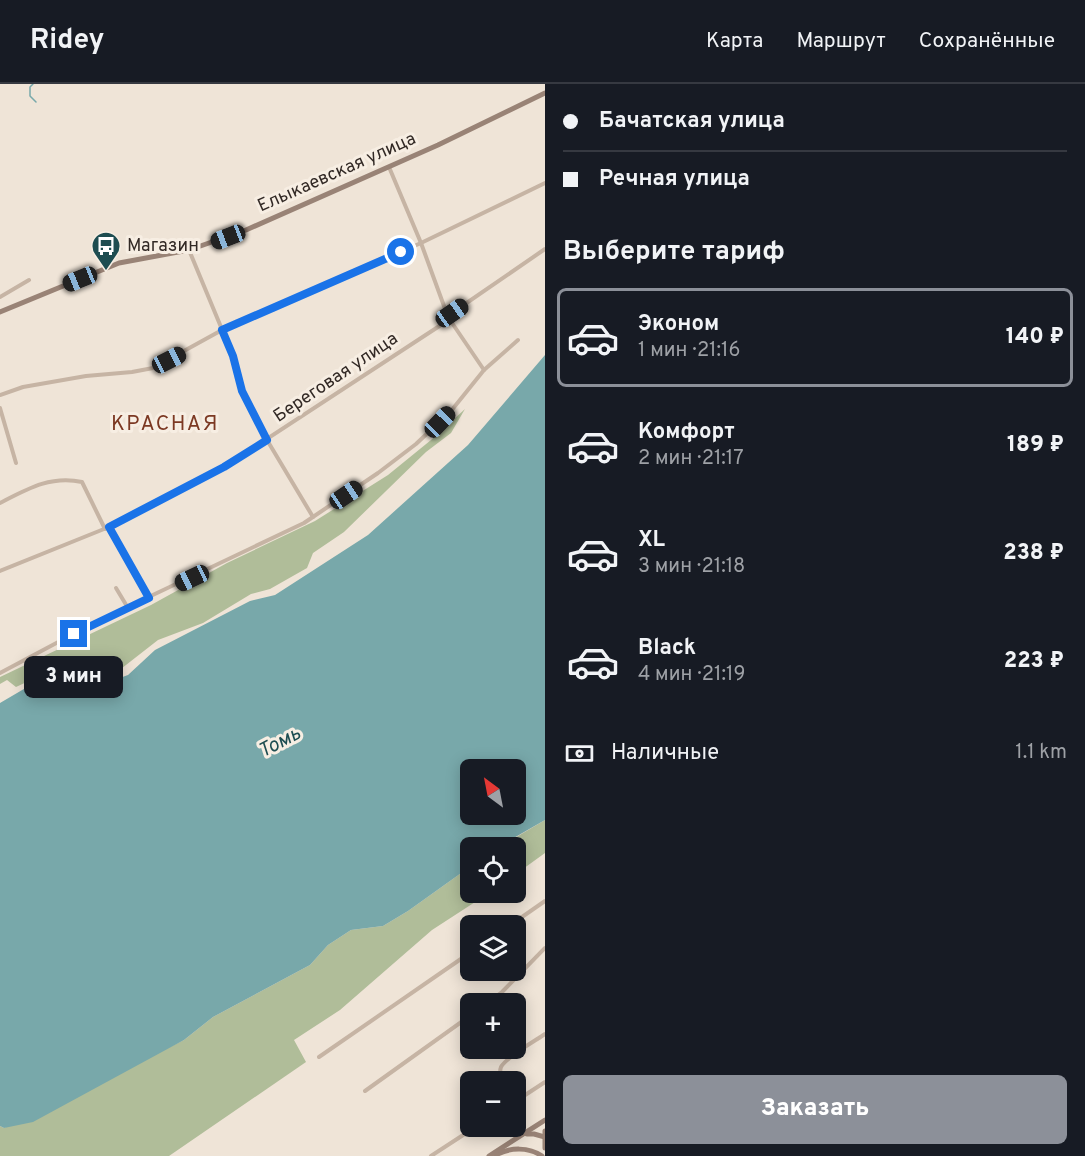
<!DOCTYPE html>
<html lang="ru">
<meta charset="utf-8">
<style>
:root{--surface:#171b24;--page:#20242c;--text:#f1f3f6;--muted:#9ea1a6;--line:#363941;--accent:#8c9099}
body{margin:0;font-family:Overpass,sans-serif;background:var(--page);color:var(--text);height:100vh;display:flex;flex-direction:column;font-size:22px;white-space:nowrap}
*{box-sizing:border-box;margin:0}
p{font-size:20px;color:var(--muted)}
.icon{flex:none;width:33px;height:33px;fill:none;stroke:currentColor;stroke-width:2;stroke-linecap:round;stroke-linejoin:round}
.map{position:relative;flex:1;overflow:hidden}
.sheet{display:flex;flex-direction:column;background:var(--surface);width:540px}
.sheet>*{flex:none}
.hud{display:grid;align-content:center;height:132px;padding:0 18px;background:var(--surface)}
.needle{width:39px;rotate:328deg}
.buttons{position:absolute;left:460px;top:675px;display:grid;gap:12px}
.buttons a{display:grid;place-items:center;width:66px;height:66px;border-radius:9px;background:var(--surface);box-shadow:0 3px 15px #0003;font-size:30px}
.end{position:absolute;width:27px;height:27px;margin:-14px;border:8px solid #1a73e8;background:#fff;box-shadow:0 0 0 3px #fff}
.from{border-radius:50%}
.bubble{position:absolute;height:42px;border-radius:9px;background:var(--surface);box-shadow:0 3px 15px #0003;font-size:20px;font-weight:800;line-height:42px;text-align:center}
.car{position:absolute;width:18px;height:36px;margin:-18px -9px;border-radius:8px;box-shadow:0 0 4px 2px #0007;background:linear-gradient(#222 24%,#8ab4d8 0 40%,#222 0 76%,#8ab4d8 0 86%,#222 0)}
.hud b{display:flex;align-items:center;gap:21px;height:57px;font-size:22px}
.hud b+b{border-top:2px solid var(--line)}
.hud i{width:15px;height:15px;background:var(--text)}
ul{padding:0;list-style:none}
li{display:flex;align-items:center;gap:18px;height:99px;margin:0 12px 9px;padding:0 6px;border:3px solid transparent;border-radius:9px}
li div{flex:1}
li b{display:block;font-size:22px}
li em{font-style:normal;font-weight:800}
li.selected{border-color:var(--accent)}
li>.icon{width:54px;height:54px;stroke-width:1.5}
h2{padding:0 18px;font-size:27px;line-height:72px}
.pay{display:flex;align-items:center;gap:15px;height:66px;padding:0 18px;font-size:22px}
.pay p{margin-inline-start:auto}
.primary-button{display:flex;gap:12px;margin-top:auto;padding:12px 18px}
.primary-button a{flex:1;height:69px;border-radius:9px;background:var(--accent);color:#fff;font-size:24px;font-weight:800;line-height:69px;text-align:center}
header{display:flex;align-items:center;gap:36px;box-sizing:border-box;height:84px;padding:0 30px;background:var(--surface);border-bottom:2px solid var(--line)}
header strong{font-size:28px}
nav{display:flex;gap:33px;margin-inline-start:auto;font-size:21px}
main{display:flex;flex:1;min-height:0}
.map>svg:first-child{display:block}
.green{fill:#b0bd99}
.water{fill:#78a8aa;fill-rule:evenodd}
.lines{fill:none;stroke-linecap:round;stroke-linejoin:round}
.stream{stroke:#78a8aa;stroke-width:1.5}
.street{stroke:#c6b4a4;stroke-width:4}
.secondary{stroke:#998376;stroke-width:5}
.route{stroke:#1a73e8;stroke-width:8}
.labels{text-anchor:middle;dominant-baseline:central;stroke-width:6;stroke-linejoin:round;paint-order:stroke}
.street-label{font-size:18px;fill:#322925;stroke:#f7eee3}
.poi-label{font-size:18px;fill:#322925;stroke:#f7eee3;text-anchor:start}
.water-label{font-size:20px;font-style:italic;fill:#1e4d51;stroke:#f7eee3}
.quarter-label{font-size:21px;letter-spacing:1.5px;fill:#7c3923;stroke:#f7eee3}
</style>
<header>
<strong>Ridey</strong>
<nav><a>Карта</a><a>Маршрут</a><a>Сохранённые</a></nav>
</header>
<main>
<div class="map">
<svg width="545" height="1072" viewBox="0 0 545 1072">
<rect width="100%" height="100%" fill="#efe4d7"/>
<g class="green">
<path d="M465,325L451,349L426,368L344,448L313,469L307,484L270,505L251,510L203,539L158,556L117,588L88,596L82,590L81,578L63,581L16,603L7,596L0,600V593L151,521L227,479L315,437L388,391L431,356Z"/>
<path d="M545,736V769L516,790V764H498Z"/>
<path d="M471,782V808L489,809L432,846L340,926L294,956L306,978L169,1072H0V1042L4,1044L184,956L213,933L310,881L328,861L351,846L383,842L408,827Z"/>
</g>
<path class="water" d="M545,271V736L498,763L471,764V782L408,827L383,842L351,846L328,861L310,881L213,933L184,956L33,1038L4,1044L0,1042V619L29,602L67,585L79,592L70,600V608L95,603L128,591L155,566L250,517L275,511L368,451L468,361ZM471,686H516V730H471Z"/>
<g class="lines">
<path class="stream" d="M33,0L30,3V12L36,18"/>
<g class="street">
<path d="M389,83L421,159L448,233L484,286"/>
<path d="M189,166L233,272L242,307L267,356L313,433"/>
<path d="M0,213L29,196"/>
<path d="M0,311L23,303L86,292L132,288L153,284L222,246L421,159L545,99"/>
<path d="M0,324L16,379"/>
<path d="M0,419C27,405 51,391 82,398L105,445"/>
<path d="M109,443L149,514"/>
<path d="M0,487L109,443L224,383L444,239L452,229L545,165"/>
<path d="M116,504L128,524"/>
<path d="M0,589L94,539L304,439L378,389L416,360L451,327L484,286L518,256"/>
<path d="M509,842L545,817"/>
<path d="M486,920L502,908L545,864"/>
<path d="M319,973L471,868"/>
<path d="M503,998C501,993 499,988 501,983C506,973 535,957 545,950"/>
<path d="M365,1007L471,931"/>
<path d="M516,1017L545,998"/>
<path d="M431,1072L477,1042"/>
</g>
<g class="secondary">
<path d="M0,228L119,179L189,166L246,146L438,61L545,9"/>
<path d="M545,1047V1064"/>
<path d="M527,1050H534L545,1053"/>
<path d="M496,1071C510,1063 529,1063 542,1072"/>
<path d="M489,1072L545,1036"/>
</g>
</g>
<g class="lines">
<path class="route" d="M74,550L149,514L109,443L224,383L267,356L242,307L233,272L222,246L401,168"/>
</g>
<defs>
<g id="bus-pin" transform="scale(1.5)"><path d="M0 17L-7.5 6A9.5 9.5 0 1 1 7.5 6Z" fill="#1e4d51" stroke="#f7eee3"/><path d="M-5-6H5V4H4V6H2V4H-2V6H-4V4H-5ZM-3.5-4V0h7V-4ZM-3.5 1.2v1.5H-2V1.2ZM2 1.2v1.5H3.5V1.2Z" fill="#fff"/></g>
</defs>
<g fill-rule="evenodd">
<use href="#bus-pin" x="106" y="162"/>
</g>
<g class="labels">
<g class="street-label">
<text transform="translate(337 89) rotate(-24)">Елыкаевская улица</text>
<text transform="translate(336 294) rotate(-34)">Береговая улица</text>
</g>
<g class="poi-label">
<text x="127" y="162">Магазин</text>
</g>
<g class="water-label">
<text transform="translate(280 659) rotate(-28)">Томь</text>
</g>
<g class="quarter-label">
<text x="165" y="340">КРАСНАЯ</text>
</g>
</g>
</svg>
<div class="buttons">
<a><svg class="needle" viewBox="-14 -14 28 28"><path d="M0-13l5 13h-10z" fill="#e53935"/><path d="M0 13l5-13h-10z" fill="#9ea1a6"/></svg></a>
<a><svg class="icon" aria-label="locate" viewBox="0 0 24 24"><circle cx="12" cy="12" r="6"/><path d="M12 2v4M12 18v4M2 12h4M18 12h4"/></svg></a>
<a><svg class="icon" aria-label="layers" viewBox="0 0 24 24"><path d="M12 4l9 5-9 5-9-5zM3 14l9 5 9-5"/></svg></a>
<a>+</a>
<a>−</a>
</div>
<i class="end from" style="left:401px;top:168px"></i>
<i class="end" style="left:74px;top:550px"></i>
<div class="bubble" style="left:24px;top:572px;width:99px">3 мин</div>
<i class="car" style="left:228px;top:153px;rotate:249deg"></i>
<i class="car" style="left:80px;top:195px;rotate:248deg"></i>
<i class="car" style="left:452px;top:229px;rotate:55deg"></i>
<i class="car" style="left:169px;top:276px;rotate:63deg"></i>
<i class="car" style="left:440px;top:338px;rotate:44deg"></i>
<i class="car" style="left:346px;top:411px;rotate:56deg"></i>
<i class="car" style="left:192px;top:494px;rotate:245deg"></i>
</div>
<section class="sheet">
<div class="hud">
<b><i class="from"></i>Бачатская улица</b>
<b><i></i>Речная улица</b>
</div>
<h2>Выберите тариф</h2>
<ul>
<li class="selected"><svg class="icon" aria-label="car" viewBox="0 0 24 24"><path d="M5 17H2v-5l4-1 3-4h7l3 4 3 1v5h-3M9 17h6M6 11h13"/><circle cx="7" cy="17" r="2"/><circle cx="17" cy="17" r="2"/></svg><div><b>Эконом</b><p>1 мин · 21:16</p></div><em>140 ₽</em></li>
<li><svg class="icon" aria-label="car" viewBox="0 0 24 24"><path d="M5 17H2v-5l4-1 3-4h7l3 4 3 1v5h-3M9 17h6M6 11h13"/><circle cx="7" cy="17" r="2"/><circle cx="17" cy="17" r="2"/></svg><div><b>Комфорт</b><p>2 мин · 21:17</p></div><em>189 ₽</em></li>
<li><svg class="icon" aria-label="car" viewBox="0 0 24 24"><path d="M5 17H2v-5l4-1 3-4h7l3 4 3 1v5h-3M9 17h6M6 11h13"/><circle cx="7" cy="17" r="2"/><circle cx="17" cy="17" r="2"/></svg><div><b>XL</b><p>3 мин · 21:18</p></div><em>238 ₽</em></li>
<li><svg class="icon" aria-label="car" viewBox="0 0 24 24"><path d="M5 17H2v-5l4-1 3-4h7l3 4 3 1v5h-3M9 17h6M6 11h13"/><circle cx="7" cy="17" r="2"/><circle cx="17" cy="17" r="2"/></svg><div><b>Black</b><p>4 мин · 21:19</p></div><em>223 ₽</em></li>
</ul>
<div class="pay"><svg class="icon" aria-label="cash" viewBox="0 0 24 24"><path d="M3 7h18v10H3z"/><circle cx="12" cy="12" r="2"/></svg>Наличные<p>1.1 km</p></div>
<div class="primary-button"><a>Заказать</a></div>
</section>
</main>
